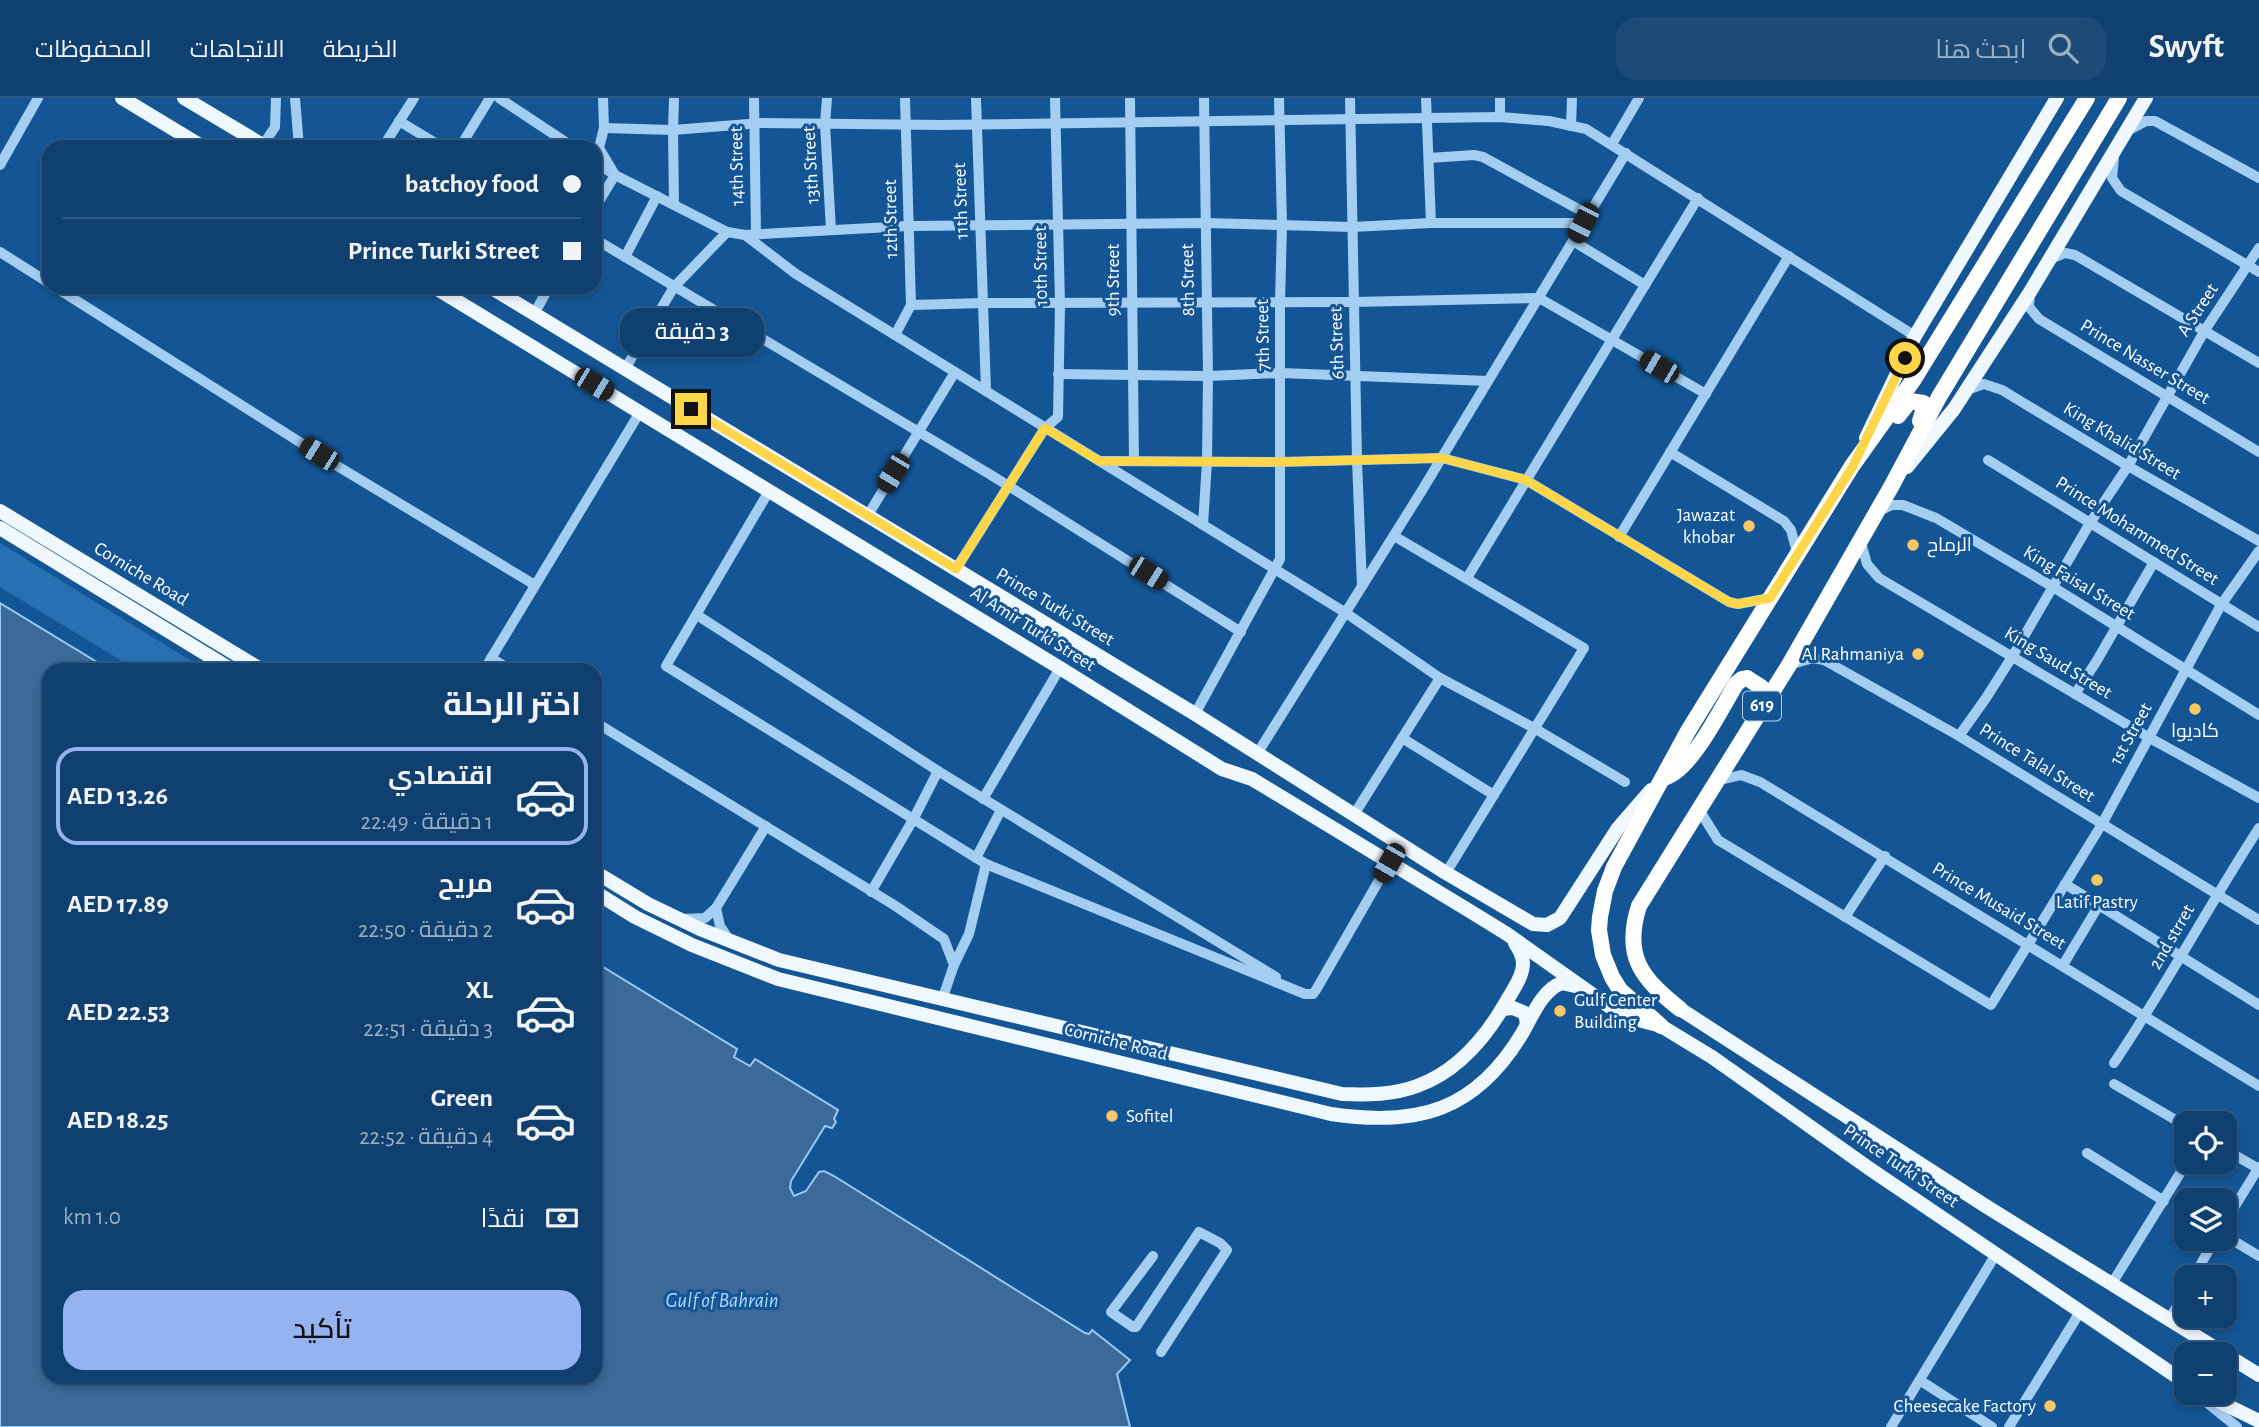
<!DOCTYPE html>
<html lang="ar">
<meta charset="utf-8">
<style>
:root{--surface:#0f4070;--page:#1d4b78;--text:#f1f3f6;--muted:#9bafc3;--line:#2f5983;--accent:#95b2f1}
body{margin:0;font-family:"Alegreya Sans",Cairo,sans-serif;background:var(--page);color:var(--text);direction:rtl;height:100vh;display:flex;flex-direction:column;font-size:26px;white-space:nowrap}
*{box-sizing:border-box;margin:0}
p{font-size:23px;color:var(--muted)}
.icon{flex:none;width:38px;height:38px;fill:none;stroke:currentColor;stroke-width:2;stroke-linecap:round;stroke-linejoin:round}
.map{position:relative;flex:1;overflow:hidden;direction:ltr}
.details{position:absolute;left:42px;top:565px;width:560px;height:721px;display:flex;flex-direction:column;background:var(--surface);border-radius:21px;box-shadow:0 4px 10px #0003,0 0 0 2px var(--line);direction:rtl}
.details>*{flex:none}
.top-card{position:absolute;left:42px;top:42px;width:560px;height:154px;border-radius:21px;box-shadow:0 4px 10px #0003,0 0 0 2px var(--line);direction:rtl;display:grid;align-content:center;height:154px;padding:0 21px;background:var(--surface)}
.tools{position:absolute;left:2174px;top:1013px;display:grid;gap:14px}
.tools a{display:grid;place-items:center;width:63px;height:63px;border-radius:14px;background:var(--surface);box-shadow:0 4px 10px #0003,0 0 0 2px var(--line);font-size:35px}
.end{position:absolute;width:32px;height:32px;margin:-16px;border:9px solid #ffd54a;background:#111;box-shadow:0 0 0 4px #111}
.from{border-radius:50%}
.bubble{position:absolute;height:49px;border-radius:21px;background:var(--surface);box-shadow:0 4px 10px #0003,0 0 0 2px var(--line);font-size:23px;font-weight:600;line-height:49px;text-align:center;direction:rtl}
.car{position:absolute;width:21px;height:42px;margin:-21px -10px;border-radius:9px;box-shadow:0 0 5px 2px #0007;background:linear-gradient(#222 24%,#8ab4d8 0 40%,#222 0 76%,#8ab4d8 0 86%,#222 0)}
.top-card b{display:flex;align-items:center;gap:24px;height:66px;font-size:26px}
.top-card b+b{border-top:2px solid var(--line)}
.top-card i{width:18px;height:18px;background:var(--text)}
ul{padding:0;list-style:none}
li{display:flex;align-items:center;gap:21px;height:98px;margin:0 14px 10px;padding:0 7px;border:4px solid transparent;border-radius:21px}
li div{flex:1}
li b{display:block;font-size:26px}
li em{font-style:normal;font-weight:600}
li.selected{border-color:var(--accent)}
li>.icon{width:63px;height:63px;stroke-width:1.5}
h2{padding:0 21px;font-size:32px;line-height:84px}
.pay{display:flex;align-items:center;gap:18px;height:77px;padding:0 21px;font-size:26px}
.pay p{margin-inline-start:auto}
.button{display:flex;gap:14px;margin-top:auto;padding:14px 21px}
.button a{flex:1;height:80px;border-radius:21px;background:var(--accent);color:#111;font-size:28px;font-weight:600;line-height:80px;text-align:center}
header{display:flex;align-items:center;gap:42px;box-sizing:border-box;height:98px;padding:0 35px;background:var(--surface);border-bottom:2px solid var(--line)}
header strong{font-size:33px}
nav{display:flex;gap:38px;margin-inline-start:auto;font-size:24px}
.search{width:490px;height:63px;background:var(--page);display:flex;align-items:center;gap:18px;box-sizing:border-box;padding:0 24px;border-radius:21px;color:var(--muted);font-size:26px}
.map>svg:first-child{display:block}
.green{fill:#2770b4}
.water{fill:#3b6a98;stroke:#96c9f5;stroke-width:2}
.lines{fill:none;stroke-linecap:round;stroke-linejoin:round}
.minor{stroke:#a4cdf2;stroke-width:10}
.major{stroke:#eff7ff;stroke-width:14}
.highway{stroke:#fff;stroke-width:16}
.route{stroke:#ffd54a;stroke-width:9}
.poi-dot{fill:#ffc865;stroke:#145695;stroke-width:2.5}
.labels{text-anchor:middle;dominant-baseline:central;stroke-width:6;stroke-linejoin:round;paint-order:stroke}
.shield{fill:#145695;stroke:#b8ccdf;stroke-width:2}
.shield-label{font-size:18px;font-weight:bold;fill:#fff}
.street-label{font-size:19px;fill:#fff;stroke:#145695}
.poi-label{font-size:19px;fill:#fff;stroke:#145695;text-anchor:end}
.water-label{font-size:21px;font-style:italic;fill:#b1d7f9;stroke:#145695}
</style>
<header>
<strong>Swyft</strong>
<div class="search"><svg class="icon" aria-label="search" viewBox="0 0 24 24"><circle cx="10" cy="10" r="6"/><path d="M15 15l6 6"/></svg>ابحث هنا</div>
<nav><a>الخريطة</a><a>الاتجاهات</a><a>المحفوظات</a></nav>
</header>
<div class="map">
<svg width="2259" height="1329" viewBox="0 0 2259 1329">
<rect width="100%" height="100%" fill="#145695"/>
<path class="green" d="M0,445L196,566L206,572H137L0,489Z"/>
<path class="water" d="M0,505L110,572H49V1279H595V864L737,951L734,959L750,968L755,961L838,1012L834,1021L836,1024L832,1030L825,1028L791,1083L790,1090L794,1098L806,1093L819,1074L824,1073L834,1078L1085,1235L1089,1236L1092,1232L1130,1262L1117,1276L1130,1329H0Z"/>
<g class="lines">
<g class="minor">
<path d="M295,0L299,49"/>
<path d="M499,0L573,49"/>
<path d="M754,0L756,136"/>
<path d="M827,0L825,26L831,132"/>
<path d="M976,0L986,293"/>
<path d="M1130,0L1134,363"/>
<path d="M1350,0L1357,362L1362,488"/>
<path d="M1426,0L1431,125"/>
<path d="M1500,0V19"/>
<path d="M399,23L442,49"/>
<path d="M1571,28L1572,0"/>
<path d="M604,30L673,32L761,25L941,27L1500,19L1549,23L1586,31L1915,238"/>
<path d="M2127,33L2146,23H2155L2259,80"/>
<path d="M1612,46L1639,0"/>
<path d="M263,47L275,29L276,0"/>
<path d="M383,49L414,0"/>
<path d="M460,49L490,0"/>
<path d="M1429,60L1474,57L1483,59L1589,117"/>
<path d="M2114,60L2112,80L2121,93L2259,174"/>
<path d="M595,64L615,77L727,134L745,137L796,176L1346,515L1440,580L1534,630L1625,684"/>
<path d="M0,67L38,0"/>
<path d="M674,107L673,32L674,0"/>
<path d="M595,110L615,77L599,50L604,30L603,0"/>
<path d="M745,137L908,128L1205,125L1352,129L1431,125H1583"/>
<path d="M595,141L991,377L1241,534"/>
<path d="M1573,143L1645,187"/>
<path d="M0,154L49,185"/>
<path d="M625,159L657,98"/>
<path d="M2051,161L2065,155L2075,157L2259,265"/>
<path d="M55,189L339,369L535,487"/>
<path d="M2030,194L2029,209L2039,221L2259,354"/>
<path d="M911,207L984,205L1353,204L1539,200L1706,296"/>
<path d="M534,216L549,189"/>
<path d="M895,237L911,207L905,0"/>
<path d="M625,271L674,189L727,134"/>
<path d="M1058,276L1208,278L1281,275L1488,283"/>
<path d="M1967,292L1984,286L2002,292L2128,368L2259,443"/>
<path d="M1670,354L1784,423L1791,432L1798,458"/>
<path d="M1988,362L2259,529"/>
<path d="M1100,363L1279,364L1442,360L1526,382L1729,504L1738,506L1770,500"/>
<path d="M769,393L666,568L986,766L1305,896H1313L1316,892L1389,765"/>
<path d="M1877,414L1892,407H1903L1936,420L2053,489L2259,617"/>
<path d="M868,417L955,274"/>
<path d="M1203,427L1207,364L1208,278L1204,0"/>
<path d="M1394,438L1584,550L1446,775"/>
<path d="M1619,439L1789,158"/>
<path d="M1860,441L1867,466L1879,480L2148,639L2259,700"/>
<path d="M956,471L1045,330L1058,319L1060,206L1055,0"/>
<path d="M1467,480L1698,100"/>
<path d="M697,517L938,673L1276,879"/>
<path d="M491,560L511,572"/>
<path d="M1789,567L1813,560L1824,562L1959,638L2259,822"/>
<path d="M484,572L640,314"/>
<path d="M2075,596L2096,564L2154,464"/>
<path d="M1195,616L1280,461V204L1282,127L1279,0"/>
<path d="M595,624L894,807L944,841L954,867L942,902"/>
<path d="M1959,638L1986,600L2012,559L2090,425L2128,368L2205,232L2259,150"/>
<path d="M1402,640L1494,697"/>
<path d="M1257,656L1421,394L1626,55"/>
<path d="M1716,683L1741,677L1760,684L2259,988"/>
<path d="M983,701L1060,570"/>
<path d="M1698,710L1718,742L1991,907L2102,726L2221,507L2259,453"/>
<path d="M1355,715L1440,580"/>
<path d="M976,760L1001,712"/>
<path d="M2065,786L2259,907"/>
<path d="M871,794L914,720L938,673"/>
<path d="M716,810L720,828L730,843"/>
<path d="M1845,819L1885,758"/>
<path d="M682,821L705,820L716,810L766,728"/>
<path d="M954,867L969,836L986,766"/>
<path d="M2063,867L2099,807"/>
<path d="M2114,965C2166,888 2209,807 2259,730"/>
<path d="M2114,986L2186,1028"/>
<path d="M2224,1051L2259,1071"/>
<path d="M2087,1055L2164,1103"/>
<path d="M2224,1126L2259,1069"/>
<path d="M2224,1137L2259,1158"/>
<path d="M1153,1158L1111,1214L1133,1229H1136L1199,1134L1220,1145L1227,1152L1161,1254"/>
<path d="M2193,1180L2215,1141"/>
<path d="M2111,1187L2187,1064"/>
<path d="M2169,1222L2186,1192"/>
<path d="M1921,1283L1992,1329"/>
<path d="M2200,1299L2237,1329"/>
<path d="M1891,1329L1996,1156"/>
<path d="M2009,1329L2080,1214"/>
</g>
<g class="major">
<path d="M122,0L203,49"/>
<path d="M184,0L266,49"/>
<path d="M434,189L1060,570L1222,671L1252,681L1473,815L1507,836L1613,911L1631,920L1661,928L1712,959L1870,1071L2186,1285"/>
<path d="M490,189L1195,616L1446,775L1533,826L1547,827L1560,820L1618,730L1651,692"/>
<path d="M1866,340L1915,238L2057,0"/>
<path d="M1907,369L1954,311L2030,194L2146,0"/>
<path d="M0,413L262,572"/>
<path d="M0,430L232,572"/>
<path d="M595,774L648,806L700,831L779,862L1342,996C1368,997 1393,997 1417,988C1459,973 1488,937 1509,899C1515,889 1523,877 1523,865C1523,857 1519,851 1515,845"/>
<path d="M595,794L635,819L692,847L778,881L1331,1016C1418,1029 1476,1013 1523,934C1532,918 1543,891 1562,885L1575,888"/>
<path d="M1502,911L1513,910L1525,915L1527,926"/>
<path d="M1680,911L1984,1107L2259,1277"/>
<path d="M2202,1295L2259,1323"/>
</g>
<g class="highway">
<path d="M1898,318L1910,303L1923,305L1924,310L1920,323"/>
<path d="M1663,680C1690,675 1722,609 1736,586L1742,581L1747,580L1761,589V596L1754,610"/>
<path d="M1680,911C1641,880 1623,858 1639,808L1789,567L1891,389L1939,299L2119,0"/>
<path d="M1661,928L1620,892L1612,879L1603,857L1599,832L1600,819L1605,793L1614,769L1688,633L1852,368L1914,281L2087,0"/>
</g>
</g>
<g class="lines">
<path class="route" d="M691,311L956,471L1045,330L1099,363L1279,364L1442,360L1526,382L1729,504L1738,506L1770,500L1853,368L1905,260"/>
</g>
<g class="poi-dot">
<circle cx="1749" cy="428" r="7"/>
<circle cx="1913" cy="447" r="7"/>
<circle cx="1918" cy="556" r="7"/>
<circle cx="2195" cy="611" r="7"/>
<circle cx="2097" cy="782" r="7"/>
<circle cx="1560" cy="913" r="7"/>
<circle cx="1112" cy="1018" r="7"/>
<circle cx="2050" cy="1308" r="7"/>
</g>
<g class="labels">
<rect class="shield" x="1743" y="593.5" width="38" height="29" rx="5"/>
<g class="shield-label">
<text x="1762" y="608">619</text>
</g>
<g class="street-label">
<text transform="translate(811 67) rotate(-93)">13th Street</text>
<text transform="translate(737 68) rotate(-91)">14th Street</text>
<text transform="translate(961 103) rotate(-92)">11th Street</text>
<text transform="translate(891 121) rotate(-91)">12th Street</text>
<text transform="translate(1041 168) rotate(-91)">10th Street</text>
<text transform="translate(1113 182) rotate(-90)">9th Street</text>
<text transform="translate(1188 182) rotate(-91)">8th Street</text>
<text transform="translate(2198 212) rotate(-57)">A Street</text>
<text transform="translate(1263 237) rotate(-91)">7th Street</text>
<text transform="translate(1337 245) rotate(-92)">6th Street</text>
<text transform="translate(2145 264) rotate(31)">Prince Nasser Street</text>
<text transform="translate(2122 343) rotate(31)">King Khalid Street</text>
<text transform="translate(2137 433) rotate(32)">Prince Mohammed Street</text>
<text transform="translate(141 476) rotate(31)">Corniche Road</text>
<text transform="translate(2079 485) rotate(31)">King Faisal Street</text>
<text transform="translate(1055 509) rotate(31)">Prince Turki Street</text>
<text transform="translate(1033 531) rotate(32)">Al Amir Turki Street</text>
<text transform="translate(2058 565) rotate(31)">King Saud Street</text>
<text transform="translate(2131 636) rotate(-61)">1st Street</text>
<text transform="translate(2037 665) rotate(32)">Prince Talal Street</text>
<text transform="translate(1999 808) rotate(31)">Prince Musaid Street</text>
<text transform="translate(2172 839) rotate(-60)">2nd strret</text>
<text transform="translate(1116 944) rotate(14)">Corniche Road</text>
<text transform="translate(1901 1068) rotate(34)">Prince Turki Street</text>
</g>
<g class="poi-label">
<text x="1735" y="417">Jawazat<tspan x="1735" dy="22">khobar</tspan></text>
<text x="1927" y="447" text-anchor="start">الرماح</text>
<text x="1904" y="556">Al Rahmaniya</text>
<text x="2195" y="633" text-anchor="middle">كاديوا</text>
<text x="2097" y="804" text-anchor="middle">Latif Pastry</text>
<text x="1574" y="902" text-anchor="start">Gulf Center<tspan x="1574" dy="22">Building</tspan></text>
<text x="1126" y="1018" text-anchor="start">Sofitel</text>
<text x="2036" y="1308">Cheesecake Factory</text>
</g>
<g class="water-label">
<text x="722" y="1202">Gulf of Bahrain</text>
</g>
</g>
</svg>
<div class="tools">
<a><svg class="icon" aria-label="locate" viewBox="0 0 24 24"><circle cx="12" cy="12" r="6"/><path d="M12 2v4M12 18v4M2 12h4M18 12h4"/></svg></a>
<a><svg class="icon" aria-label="layers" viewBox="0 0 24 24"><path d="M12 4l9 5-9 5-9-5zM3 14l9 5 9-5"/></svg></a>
<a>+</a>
<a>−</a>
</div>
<i class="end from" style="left:1905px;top:260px"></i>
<i class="end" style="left:691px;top:311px"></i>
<div class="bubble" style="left:620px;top:210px;width:144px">3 دقيقة</div>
<i class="car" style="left:1583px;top:125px;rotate:207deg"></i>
<i class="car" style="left:1659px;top:269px;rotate:300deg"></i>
<i class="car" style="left:594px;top:286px;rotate:121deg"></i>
<i class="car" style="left:319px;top:356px;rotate:302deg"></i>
<i class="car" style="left:893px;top:375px;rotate:211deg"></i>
<i class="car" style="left:1148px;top:475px;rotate:122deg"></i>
<i class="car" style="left:1389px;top:765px;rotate:210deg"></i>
<div class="top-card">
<b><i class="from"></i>batchoy food</b>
<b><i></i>Prince Turki Street</b>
</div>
<section class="details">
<h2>اختر الرحلة</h2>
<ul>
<li class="selected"><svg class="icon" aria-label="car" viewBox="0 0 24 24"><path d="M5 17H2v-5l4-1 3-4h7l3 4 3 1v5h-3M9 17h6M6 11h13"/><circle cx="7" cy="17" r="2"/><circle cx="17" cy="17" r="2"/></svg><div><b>اقتصادي</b><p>1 دقيقة · 22:49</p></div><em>AED 13.26</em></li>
<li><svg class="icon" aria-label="car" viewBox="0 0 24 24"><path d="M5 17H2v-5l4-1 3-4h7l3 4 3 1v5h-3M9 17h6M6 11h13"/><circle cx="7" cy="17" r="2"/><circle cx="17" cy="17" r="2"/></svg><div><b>مريح</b><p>2 دقيقة · 22:50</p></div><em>AED 17.89</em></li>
<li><svg class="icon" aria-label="car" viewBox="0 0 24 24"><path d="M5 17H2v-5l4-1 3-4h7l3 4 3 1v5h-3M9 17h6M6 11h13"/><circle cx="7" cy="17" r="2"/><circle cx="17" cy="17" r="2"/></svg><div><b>XL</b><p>3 دقيقة · 22:51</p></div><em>AED 22.53</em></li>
<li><svg class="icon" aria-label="car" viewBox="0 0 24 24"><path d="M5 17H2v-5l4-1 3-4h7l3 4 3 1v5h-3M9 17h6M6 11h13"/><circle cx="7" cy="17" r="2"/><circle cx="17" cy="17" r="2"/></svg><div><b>Green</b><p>4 دقيقة · 22:52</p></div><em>AED 18.25</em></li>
</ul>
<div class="pay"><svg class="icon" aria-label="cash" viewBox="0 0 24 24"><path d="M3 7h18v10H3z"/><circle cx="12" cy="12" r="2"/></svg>نقدًا<p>1.0 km</p></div>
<div class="button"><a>تأكيد</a></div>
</section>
</div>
